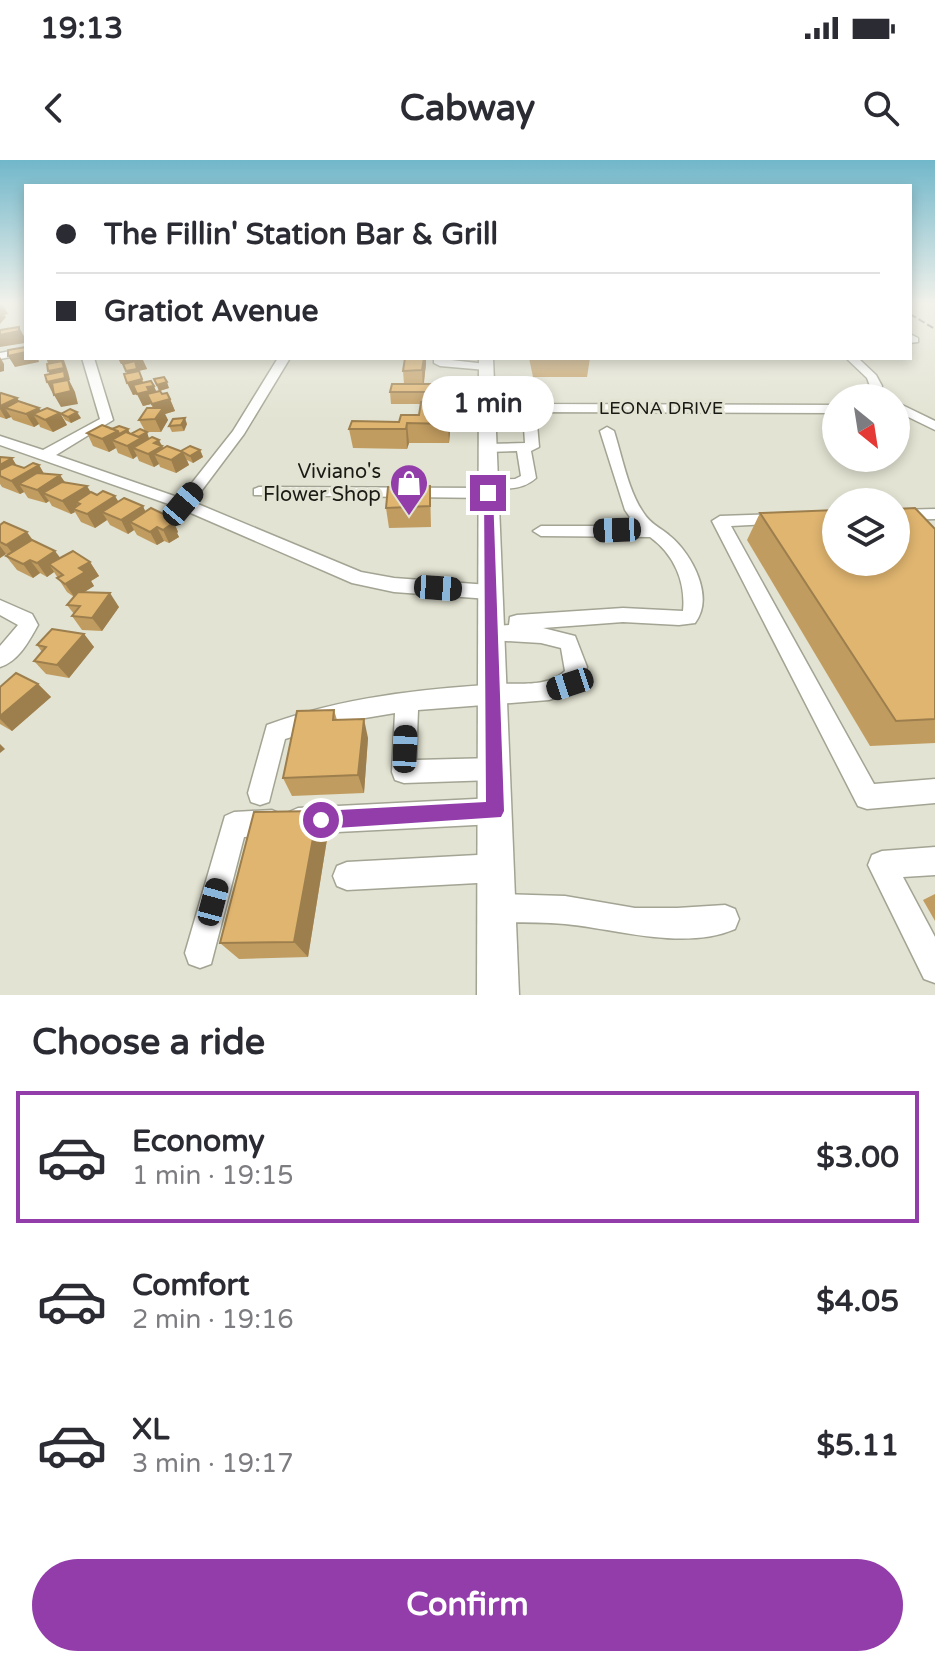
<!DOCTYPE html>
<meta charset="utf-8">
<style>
:root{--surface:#fff;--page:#f2f2f3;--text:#2b2b33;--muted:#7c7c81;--line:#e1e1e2;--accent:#923daa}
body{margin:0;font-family:"Varela Round",sans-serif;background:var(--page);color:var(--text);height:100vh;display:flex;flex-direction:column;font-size:30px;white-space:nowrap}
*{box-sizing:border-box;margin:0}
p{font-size:26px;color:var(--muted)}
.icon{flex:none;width:44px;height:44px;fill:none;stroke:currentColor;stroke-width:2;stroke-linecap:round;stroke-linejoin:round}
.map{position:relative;height:835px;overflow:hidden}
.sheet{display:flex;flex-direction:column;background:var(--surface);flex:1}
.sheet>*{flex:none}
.top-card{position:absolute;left:24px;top:24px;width:888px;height:176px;border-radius:0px;box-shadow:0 4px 12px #0003;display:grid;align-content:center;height:176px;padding:0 32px;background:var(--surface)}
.needle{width:52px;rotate:150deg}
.fabs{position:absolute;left:822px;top:224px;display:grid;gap:16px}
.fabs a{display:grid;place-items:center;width:88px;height:88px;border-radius:50%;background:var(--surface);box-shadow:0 4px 12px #0003;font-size:40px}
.end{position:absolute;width:36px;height:36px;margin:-18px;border:10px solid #923daa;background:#fff;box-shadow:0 0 0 4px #fff}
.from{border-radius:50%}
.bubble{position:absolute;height:56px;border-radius:28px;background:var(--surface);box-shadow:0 4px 12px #0003;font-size:26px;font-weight:700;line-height:56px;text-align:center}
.car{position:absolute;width:24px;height:48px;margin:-24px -12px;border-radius:10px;box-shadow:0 0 6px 2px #0007;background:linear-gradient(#222 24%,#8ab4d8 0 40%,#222 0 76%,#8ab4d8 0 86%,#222 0)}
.top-card b{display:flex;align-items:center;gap:28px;height:76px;font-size:30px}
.top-card b+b{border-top:2px solid var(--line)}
.top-card i{width:20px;height:20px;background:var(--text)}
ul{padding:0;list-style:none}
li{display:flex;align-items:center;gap:24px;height:132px;margin:0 16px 12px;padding:0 16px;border:4px solid transparent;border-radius:0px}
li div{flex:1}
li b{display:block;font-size:30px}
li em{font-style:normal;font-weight:700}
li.selected{border-color:var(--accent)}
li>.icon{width:72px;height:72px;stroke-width:1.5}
h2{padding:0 32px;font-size:36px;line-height:96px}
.action{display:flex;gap:16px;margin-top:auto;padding:16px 32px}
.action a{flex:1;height:92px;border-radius:48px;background:var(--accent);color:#fff;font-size:32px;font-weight:700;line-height:92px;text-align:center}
.status{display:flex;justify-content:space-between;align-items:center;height:56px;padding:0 40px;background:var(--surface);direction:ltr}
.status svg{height:22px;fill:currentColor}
header{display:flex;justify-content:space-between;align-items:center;height:104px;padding:0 32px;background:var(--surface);font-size:36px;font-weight:700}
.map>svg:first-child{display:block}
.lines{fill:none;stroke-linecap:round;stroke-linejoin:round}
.minor-casing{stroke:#a3a493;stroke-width:3}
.major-casing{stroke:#a3a493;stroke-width:3}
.minor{fill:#fff;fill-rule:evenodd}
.major{fill:#fff;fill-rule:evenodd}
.rail{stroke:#74756a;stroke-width:2;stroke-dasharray:7 3;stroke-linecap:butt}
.wall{fill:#c19c60}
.shaded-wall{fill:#9d7f4e}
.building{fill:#e0b570;stroke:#9d7f4e;stroke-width:2}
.route{fill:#923daa}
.labels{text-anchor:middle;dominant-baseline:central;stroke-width:6;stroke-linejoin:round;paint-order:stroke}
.far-street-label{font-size:18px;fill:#1a1a14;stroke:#e2e3d2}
.poi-label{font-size:20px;fill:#1a1a14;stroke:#e2e3d2;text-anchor:end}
</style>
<div class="status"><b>19:13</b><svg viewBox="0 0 49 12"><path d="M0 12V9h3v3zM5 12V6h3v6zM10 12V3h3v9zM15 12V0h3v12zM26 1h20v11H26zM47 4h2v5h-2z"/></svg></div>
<header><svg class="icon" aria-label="back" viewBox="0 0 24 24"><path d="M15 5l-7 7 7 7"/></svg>Cabway<svg class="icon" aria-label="search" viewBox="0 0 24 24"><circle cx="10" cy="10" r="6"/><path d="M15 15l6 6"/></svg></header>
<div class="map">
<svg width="935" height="835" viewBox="0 0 935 835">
<rect width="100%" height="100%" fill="#e2e3d2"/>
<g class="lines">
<g class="minor-casing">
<g id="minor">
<path d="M910,174L918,178V182L910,183Z"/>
<path d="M26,188V194L0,199V193Z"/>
<path d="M82,198H94L113,260L56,295L180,338L233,271L278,198H290L244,274L193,342L361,412L394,418L489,425L498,432L489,439L394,432L352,423L177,347L0,285V276L43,290L100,259Z"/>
<path d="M434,198L486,204L492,207L486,210L440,206L434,203Z"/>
<path d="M846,198H858L876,215L882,226L878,238H866L870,226L867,218Z"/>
<path d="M528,219L534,223L536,244L836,245V253L536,252L539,287L531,291L536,318C522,331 501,330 483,326V320L515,319L521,316L517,291L487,292L480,288L487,284L525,283L523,252C505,252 448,250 437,239L443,235L486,232L492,236L481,240L492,244H523L522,223Z"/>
<path d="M896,242L935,261V270L896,251Z"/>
<path d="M607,267L614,271C622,296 628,330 643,352C651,365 660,367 670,376C692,394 715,437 695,463L679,465L623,462L543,468L575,476L587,507L580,525L567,534L549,540L418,550L416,600L494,598L503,601L506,609L503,617L494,620L404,623L395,620L392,612L395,553L341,562L285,579L269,642L260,645L251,642L248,633L267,565C342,537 422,529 501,524C523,523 548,527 565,511L561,488L541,483L491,480L484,477L481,472L484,467L509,465L510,457L517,455L623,448L683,451C686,422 674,394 650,377L541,376L533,371L541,366H636L625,350L600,271Z"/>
<path d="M259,327L488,328L496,333L488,338L254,335V329Z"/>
<path d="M935,349V359L896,360V350Z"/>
<path d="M781,354L789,359L787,363L731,366L874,624L935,619V643L867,649L858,646L712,361L720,356Z"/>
<path d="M0,440L32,454L38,465C29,481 19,501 0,507V486L18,465L0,455Z"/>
<path d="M495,638L504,642L508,651L504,660L495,664L298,674L289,670L285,661L289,652L298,648Z"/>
<path d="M272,650L281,654L285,663L281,672L272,676L244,677L211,804L200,808L189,804L185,793L225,656L234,652Z"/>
<path d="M935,687V715L903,717L935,777V823L924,819L868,705L872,695L882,691Z"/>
<path d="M496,694L506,698L510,708L506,718L496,722L347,730L337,726L333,716L337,706L347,702Z"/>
<path d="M497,734L565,736L635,748H677L725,745L735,749L739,759L735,769C684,791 617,769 565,764C542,762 519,763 497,762L487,758L483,748L487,738Z"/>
</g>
</g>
<g class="major-casing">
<path id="major" d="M479,198H493L519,835H477Z"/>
</g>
<use href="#minor" class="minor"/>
<use href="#major" class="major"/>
<path class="rail" d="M910,154L935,169"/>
</g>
<g class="wall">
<path d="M118,198H142L147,209L138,211L144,223L156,232L159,231L154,219L169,228L160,231L162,234L170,239L175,251L165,254L168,260L161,272H147L149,279L162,286L163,288L181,291L200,290L203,297L193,303L187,300L189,305L176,313L160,307L159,304L154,307L139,301L137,296L133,299L118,293L116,288L109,292L93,286L87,273L112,269H128L130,274L145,271L139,260L153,248L151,244L143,246L137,234L133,235L127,214L130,202L121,204Z"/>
<path d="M405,198H429L428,199H426L424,224H432V242H450L451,261L449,283H409L407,289L353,288L349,269L399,262L419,255L421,244H391L390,232L404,224L403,211Z"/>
<path d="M529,198H590L587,217H533Z"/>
<path d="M0,234L17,238L19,241L41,251L60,253L67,265L53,272L40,267L39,264L34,267L13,260L11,257L6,259L0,257Z"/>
<path d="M61,254L81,258L71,263L65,260Z"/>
<path d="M187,264L184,271L172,272L169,266Z"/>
<path d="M0,297L12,298L16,305L24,308L39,305L44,314L118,342L143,346L145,352L172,358L178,372L177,373L179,377L169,383L164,381L157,385L137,375L134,370L128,374L110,365L107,360L95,368L81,362L75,352L71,354L52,346L49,341L46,343L28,338L24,332L20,334L2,327L0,324Z"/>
<path d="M430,326L431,367L389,368L386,348Z"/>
<path d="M760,353L935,369V583L870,586L747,380Z"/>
<path d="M0,365L33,381L60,398L90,402L99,416L91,421L94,426L84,432L119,447L102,471L82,470L72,456L74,454L67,445L74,437L67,432L54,412L47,417L40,413L33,418L17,410L6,396L8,395L6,394L0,398Z"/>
<path d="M84,474L94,487L69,518L46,514L34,501L42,492L37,485Z"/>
<path d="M38,524L51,537L12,571L0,564V527Z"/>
<path d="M334,550L337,560L368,578L364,633L292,636L283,618Z"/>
<path d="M328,673L308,797L239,799L220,783Z"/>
<path d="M935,734V761L923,740Z"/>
</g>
<g class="shaded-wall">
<path d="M0,144H2L8,154L4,155L6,157L0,164Z"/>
<path d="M19,167L25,178V183L0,187V175Z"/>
<path d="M26,192V198H38L39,202L15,207L8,196Z"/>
<path d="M0,197L4,204V211L0,212Z"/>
<path d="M46,198H65L66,200H64L68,212L70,220H69L75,232L78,244L61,247L54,235L71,230L53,234L47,222L53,221L48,211V203Z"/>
<path d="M118,198H142L147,209L138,211L147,232L133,235L127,223L130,222L126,211L130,202L121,204Z"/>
<path d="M424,198H426V205L423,228L422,210Z"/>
<path d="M167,222L169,228L159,231L157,225Z"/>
<path d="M154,226L159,238L170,239L175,251L165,254L168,260L161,272L155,259L157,256L147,234L151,244L143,246L137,234L147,227Z"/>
<path d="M17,238L24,250L5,248L11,257L6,259L0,249V246Z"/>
<path d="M450,242L451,261L449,283L448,264Z"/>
<path d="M39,248L46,259L60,253L67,265L53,272L45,260L33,254L39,264L34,267L26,254Z"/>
<path d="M77,252L81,258L71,263L68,257Z"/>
<path d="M185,258L187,264L184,271L181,265Z"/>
<path d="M407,263L409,283L407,289L406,269Z"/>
<path d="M128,269L131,276L112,280L116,288L109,292L102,279L118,271Z"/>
<path d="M147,272L149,279L133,288L137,296L133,299L127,286L136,278Z"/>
<path d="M159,280L168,298L154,294L159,304L154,307L148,294L154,283Z"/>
<path d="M200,290L203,297L193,303L190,296Z"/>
<path d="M183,292L189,305L176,313L171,300Z"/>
<path d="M12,298L20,311L0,316V305Z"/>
<path d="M39,305L47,319L19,324L24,332L20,334L11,321Z"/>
<path d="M60,315L69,328L43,333L49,341L46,343L37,330Z"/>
<path d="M87,326L95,339L80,344L76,342L80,349H73L75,352L71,354L62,341Z"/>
<path d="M115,336L123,349L102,352L107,360L95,368L87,354Z"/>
<path d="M143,346L149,360L130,362L134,370L128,374L121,360Z"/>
<path d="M172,358L178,372L177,373L179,377L169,383L163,370L168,361Z"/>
<path d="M157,367L164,381L157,385L150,372Z"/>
<path d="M27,372L37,386L17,399L6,385Z"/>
<path d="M0,386L6,394L0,398Z"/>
<path d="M55,391L65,404H49L54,412L47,417L37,403Z"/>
<path d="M30,400L40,413L33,418L23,404Z"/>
<path d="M90,402L99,416L91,421L94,426L75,438L65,424L79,408Z"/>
<path d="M110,433L119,447L102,471L92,458Z"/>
<path d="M84,474L94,487L69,518L57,505Z"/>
<path d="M38,524L51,537L12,571L0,559V556Z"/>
<path d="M364,559L368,578L364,633L358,615Z"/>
<path d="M0,584L5,589L0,593Z"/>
<path d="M318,651L328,673L308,797L294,782Z"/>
</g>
<g class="building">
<path d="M19,167V171L0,175V170Z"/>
<path d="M26,187V192L8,196V190Z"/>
<path d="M405,198H424L422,210L403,211Z"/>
<rect x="534" y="198" width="56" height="1"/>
<path d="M62,201L64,208L48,211L47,204Z"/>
<path d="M135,201L137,209L126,211L123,204Z"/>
<path d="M64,211L65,218L47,222L45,215Z"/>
<path d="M139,211L142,219L127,223L124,214Z"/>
<path d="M164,217L167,222L157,225L154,219Z"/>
<path d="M68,220L71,231L54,235L52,223Z"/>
<path d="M151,221L154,226L147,227L149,231L137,234L133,225Z"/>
<path d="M392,224H432L431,232H390Z"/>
<path d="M160,231L162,234L167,233L170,239L152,244L147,234Z"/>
<path d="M1,233L17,238L0,246V234Z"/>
<path d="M18,241L39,248L26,254L5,248Z"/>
<path d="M421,242H450L448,264L407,263L406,269H349L352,261L399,262L401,255H419Z"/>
<path d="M47,248L60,253L45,260L33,254Z"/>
<path d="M147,248H163L155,259L139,260Z"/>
<path d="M70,249L77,252L68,257L61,254Z"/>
<path d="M185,258L181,265L169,266L173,259Z"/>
<path d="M102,265L118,271L102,279L87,273Z"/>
<path d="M119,266L128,269L119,274L118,271L112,269Z"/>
<path d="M140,269L147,272L138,277L131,274Z"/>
<path d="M126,272L141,278L127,286L112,280Z"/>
<path d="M152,277L159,280L154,283L162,286L148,294L133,288Z"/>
<path d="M167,286L183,292L171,300L154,294Z"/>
<path d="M190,286L200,290L190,296L181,291Z"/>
<path d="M0,297L12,298L0,305Z"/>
<path d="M33,303L39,305L11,321L0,316V310L12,304L24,308Z"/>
<path d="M37,313L60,315L37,330L19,324Z"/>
<path d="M62,322L87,326L62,341L43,333Z"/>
<path d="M430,326V346L386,348L388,327Z"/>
<path d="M103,331L115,336L87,354L73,349L80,344L76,342L91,332L97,335Z"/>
<path d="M124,338L143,346L121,360L102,352Z"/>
<path d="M151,348L172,358L168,361L173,363L163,370L157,367L150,372L130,362Z"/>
<path d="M915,348L935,369V559L896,561L760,353L836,350V402H896V349Z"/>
<path d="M4,362L27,372L6,385L0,382V365Z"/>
<path d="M32,380L55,391L37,403L30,400L23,404L6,396Z"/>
<path d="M73,391L90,402L79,408L85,412L65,424L57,418L63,415L49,404Z"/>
<path d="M78,432L110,433L92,458L72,456L80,446L67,445Z"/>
<path d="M52,469L84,474L57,505L34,501L46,487L37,485Z"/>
<path d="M16,513L38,524L0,556V527Z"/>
<path d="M334,550L333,560L364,559L358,615L283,618L297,551Z"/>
<path d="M318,651L294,782L220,783L254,652Z"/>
</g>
<linearGradient id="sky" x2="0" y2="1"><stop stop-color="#71b7ca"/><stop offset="0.55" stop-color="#f2f2eb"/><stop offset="1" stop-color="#f2f2eb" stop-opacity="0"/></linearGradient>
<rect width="935" height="260" fill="url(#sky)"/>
<path class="route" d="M484,330L493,333L504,651L501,657L321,669L314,667L312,660L314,654L321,651L486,642Z"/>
<defs>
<g id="shop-pin" transform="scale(2)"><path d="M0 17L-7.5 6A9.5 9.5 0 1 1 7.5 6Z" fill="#923daa" stroke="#e2e3d2"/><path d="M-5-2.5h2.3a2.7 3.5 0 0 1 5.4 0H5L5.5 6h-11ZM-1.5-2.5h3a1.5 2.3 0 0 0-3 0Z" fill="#fff"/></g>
</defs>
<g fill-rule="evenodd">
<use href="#shop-pin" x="409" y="323"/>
</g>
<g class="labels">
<g class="far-street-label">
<text x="661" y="248">LEONA DRIVE</text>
</g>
<g class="poi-label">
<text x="381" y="312">Viviano's<tspan x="381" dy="23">Flower Shop</tspan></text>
</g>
</g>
</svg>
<div class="fabs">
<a><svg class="needle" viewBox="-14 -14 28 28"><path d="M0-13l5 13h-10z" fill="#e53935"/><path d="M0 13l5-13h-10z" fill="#7c7c81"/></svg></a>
<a><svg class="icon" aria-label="layers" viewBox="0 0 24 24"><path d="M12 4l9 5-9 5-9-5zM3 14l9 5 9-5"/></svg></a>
</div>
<i class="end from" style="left:321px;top:660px"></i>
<i class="end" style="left:488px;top:333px"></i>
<div class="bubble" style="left:422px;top:216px;width:132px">1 min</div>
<i class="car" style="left:183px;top:344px;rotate:40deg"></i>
<i class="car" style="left:617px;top:370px;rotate:268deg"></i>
<i class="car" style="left:438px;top:428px;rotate:94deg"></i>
<i class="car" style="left:570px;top:524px;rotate:252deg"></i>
<i class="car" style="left:405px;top:589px;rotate:2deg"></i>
<i class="car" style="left:213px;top:742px;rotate:15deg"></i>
<div class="top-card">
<b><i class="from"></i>The Fillin' Station Bar &amp; Grill</b>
<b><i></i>Gratiot Avenue</b>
</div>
</div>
<section class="sheet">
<h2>Choose a ride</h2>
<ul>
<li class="selected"><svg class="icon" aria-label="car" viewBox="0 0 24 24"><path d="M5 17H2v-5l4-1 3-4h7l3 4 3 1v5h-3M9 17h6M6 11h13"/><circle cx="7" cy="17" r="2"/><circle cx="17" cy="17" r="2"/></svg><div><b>Economy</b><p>1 min · 19:15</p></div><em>$3.00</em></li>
<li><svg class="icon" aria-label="car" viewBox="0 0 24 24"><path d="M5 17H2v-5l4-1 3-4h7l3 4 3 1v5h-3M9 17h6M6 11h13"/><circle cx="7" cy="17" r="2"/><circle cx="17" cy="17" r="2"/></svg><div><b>Comfort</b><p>2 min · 19:16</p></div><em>$4.05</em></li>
<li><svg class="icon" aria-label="car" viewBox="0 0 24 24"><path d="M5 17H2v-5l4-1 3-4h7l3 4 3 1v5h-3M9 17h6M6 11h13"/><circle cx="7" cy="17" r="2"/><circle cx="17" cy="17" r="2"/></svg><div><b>XL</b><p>3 min · 19:17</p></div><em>$5.11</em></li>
</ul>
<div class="action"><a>Confirm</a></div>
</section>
